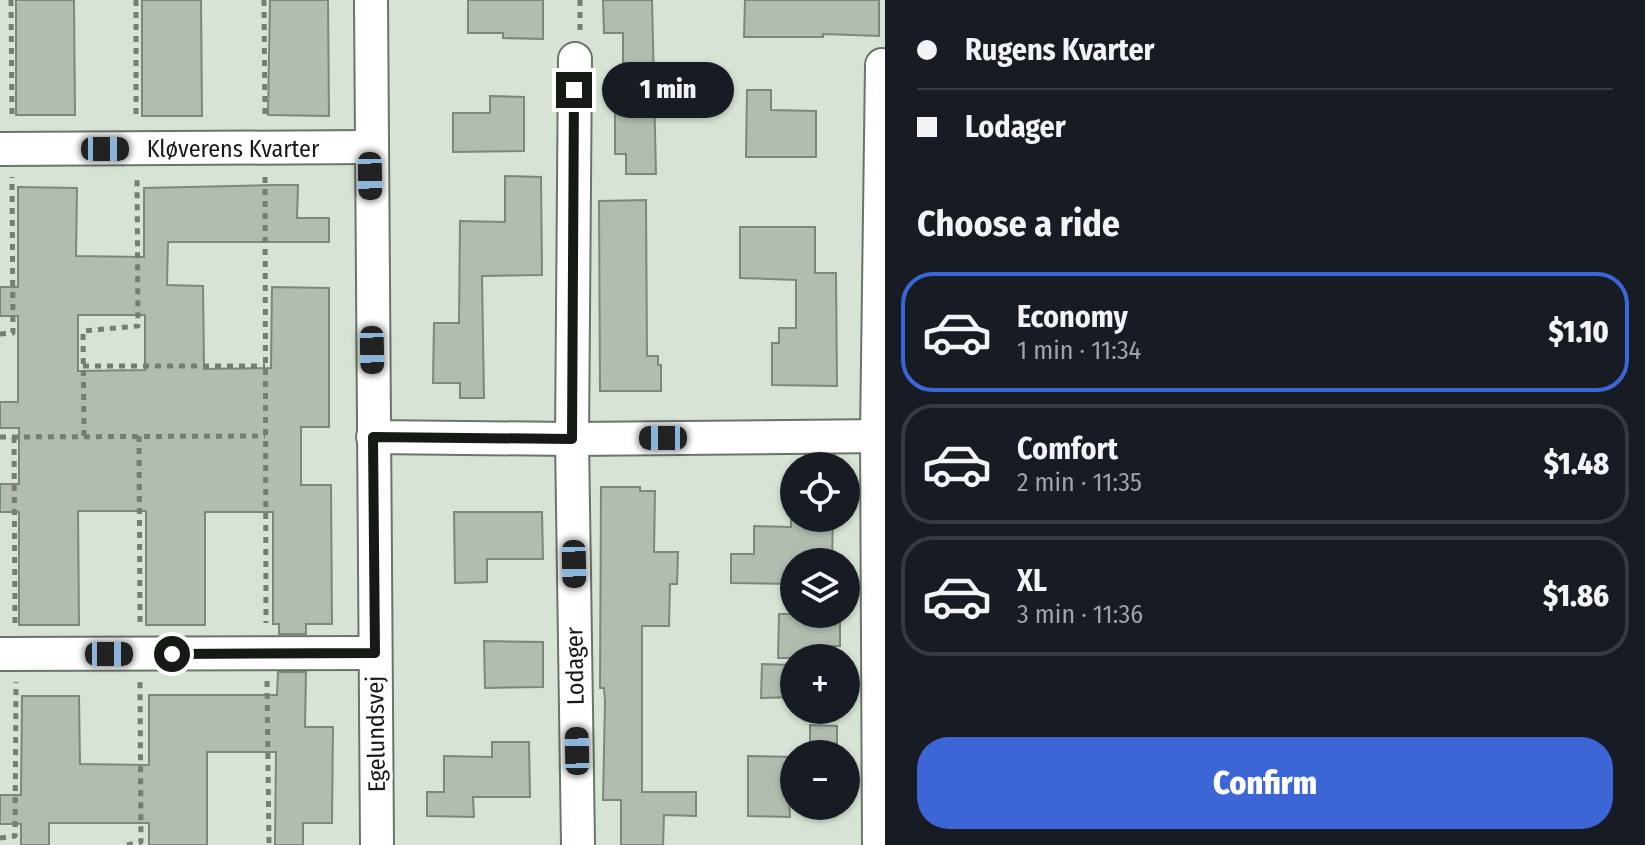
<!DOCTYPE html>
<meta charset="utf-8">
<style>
:root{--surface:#171b24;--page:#20242c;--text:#f1f3f6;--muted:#9ea1a6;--line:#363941;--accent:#3c65d6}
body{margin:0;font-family:"Fira Sans Condensed",sans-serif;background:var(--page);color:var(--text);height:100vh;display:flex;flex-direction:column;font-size:30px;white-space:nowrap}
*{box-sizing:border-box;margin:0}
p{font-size:26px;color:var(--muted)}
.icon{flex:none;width:44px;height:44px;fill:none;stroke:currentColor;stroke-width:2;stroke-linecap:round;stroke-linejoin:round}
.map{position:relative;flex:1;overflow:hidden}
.sheet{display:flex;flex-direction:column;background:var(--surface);width:760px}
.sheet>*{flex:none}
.hud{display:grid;align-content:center;height:176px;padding:0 32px;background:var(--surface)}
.tools{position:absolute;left:780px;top:452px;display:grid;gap:16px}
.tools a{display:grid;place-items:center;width:80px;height:80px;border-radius:50%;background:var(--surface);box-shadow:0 2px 6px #0004;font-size:40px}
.end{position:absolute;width:36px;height:36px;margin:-18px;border:10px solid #161a15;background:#fff;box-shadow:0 0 0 4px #fff}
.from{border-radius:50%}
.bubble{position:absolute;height:56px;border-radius:28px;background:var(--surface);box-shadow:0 2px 6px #0004;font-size:26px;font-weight:800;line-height:56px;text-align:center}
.car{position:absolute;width:24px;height:48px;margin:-24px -12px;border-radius:10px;box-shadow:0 0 6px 2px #0007;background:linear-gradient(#222 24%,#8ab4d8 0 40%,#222 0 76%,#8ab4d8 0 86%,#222 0)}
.hud b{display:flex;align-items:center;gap:28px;height:76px;font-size:30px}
.hud b+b{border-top:2px solid var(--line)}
.hud i{width:20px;height:20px;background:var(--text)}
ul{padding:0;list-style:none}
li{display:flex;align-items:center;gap:24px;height:120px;margin:0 16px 12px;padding:0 16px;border:4px solid var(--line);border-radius:32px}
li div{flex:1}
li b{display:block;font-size:30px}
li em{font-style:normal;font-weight:800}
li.selected{border-color:var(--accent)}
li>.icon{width:72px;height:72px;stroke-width:1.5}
h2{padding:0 32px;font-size:36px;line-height:96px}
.primary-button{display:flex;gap:16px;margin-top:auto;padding:16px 32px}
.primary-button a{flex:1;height:92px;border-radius:32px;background:var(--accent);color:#fff;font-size:32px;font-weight:800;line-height:92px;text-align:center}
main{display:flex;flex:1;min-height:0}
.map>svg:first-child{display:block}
.building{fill:#b0bdaf;stroke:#7c887a;stroke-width:2;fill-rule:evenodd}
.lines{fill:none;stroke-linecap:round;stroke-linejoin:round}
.street-casing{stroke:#697568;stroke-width:36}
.path{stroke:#767e74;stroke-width:5;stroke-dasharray:6 6;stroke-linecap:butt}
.street{stroke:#fff;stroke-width:32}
.route{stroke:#161a15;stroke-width:10}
.labels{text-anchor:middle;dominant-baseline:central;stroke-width:6;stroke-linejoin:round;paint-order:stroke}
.street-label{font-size:24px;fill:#161a15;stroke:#fff}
</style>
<main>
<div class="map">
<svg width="885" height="845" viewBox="0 0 885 845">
<rect width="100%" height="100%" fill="#d7e4d5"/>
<g class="building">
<path d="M16,0H74L75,115H16Z"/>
<path d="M142,0H201L202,116H142Z"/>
<path d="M270,0H328L329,116L268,115Z"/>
<path d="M468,0H543V39L503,38V33H468Z"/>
<path d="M603,0H652L656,174H626V154H615V87H623V33H604Z"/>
<path d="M745,0H879V36L823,34V37H744Z"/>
<path d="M747,90H771V110L816,111V157H746Z"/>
<path d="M490,96L524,97V151L453,152V113H490Z"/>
<path d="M505,176L541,177L542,275L482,276L484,398H460V383H433L434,323H459L460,221L505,222Z"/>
<path d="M273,185H298L297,218H329V242H168L167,285L203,286L204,369L271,368L272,287L329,288V427H301V485H331L332,624H306V634H279V624H273V512H205V625H146V511H78L79,625H19V512H0V484H19V428H0V402H18V316H0V287H18V187L77,188L76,256L144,257V188ZM78,315H145V370L78,371Z"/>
<path d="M646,200L647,356H658V365H661V391H600L599,201Z"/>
<path d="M740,227H815V273H836L837,386L772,385V343H779V328H796V280L740,278Z"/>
<path d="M601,487H640V491H655L654,552H678L677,584H670L669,626H642V792H696V816L664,815L663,845H621V800H603L605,701L604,688H600Z"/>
<path d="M454,512H542L543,559H487V582L455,583Z"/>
<path d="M791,518H833L832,562H794V584L731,583V554H754V526L791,527Z"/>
<path d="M779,614H840V646H831V658H778Z"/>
<path d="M484,641L543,642V687L485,688Z"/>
<path d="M762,664L794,665V697L761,698Z"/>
<path d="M278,672H306L305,727H333L332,823H303V845H275L276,752H207V845H149V823H49V845H21V824H0V795H21L22,696H79L80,764L149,765V695H277Z"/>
<path d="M810,725L837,726V754H810Z"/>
<path d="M492,742H529L530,797H473L474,817L427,816V792H444V756L492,757Z"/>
<path d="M748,756L794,757V798H789L790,817L748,816Z"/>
</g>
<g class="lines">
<g class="street-casing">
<g id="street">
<path d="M371,0L377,845"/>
<path d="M575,59L572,439L578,845"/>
<path d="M0,149L370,147"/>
<path d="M373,437L572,439L885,436"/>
<path d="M0,654L375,653"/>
<path d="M879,845L877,436L882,65"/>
</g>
</g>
<g class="path">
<path d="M11,0L12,119"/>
<path d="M136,0V119"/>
<path d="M264,0L265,119"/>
<path d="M580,0V31"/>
<path d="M265,177L266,623"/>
<path d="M0,334L13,333L12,177"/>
<path d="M83,366H265"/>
<path d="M84,436L83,331L138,326L137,177"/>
<path d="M139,436L140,623"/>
<path d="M0,437L265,436"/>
<path d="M14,437L15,624"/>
<path d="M267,681L269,845"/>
<path d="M0,838L15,836L16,682"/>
<path d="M127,845L141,842L140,681"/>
</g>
<use href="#street" class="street"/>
</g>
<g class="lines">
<path class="route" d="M172,654L375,653L373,437L572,439L574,90"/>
</g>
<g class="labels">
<g class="street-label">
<text x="233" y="149">Kløverens Kvarter</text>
<text transform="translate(575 666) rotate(-91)">Lodager</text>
<text transform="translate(376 734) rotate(-91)">Egelundsvej</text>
</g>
</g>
</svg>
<div class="tools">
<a><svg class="icon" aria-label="locate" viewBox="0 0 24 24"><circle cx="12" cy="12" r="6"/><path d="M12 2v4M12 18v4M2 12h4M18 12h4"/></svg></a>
<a><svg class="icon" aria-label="layers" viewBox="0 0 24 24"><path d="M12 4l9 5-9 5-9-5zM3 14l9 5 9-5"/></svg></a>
<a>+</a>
<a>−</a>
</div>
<i class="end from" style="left:172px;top:654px"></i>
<i class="end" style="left:574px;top:90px"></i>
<div class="bubble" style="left:602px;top:62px;width:132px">1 min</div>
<i class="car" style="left:105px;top:149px;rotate:90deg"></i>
<i class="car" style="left:370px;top:176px;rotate:179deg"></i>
<i class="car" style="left:372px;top:350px;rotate:179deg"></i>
<i class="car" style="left:663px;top:438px;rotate:270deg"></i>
<i class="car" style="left:574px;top:564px;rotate:179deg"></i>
<i class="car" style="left:109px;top:654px;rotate:90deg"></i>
<i class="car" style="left:577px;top:751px;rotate:359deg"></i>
</div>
<section class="sheet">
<div class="hud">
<b><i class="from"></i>Rugens Kvarter</b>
<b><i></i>Lodager</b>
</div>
<h2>Choose a ride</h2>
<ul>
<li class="selected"><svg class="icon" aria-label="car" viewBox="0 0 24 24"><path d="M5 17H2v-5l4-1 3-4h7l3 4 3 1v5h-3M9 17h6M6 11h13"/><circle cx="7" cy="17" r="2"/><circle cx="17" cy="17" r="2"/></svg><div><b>Economy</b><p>1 min · 11:34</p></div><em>$1.10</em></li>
<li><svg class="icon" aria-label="car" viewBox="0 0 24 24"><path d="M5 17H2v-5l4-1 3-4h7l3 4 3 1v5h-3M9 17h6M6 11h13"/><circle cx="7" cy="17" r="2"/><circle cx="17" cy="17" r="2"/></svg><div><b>Comfort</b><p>2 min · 11:35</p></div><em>$1.48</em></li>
<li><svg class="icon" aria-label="car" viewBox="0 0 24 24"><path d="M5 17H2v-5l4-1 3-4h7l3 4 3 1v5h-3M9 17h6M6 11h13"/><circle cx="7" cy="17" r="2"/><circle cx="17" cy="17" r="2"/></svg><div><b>XL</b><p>3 min · 11:36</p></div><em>$1.86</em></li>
</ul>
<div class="primary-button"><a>Confirm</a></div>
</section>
</main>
